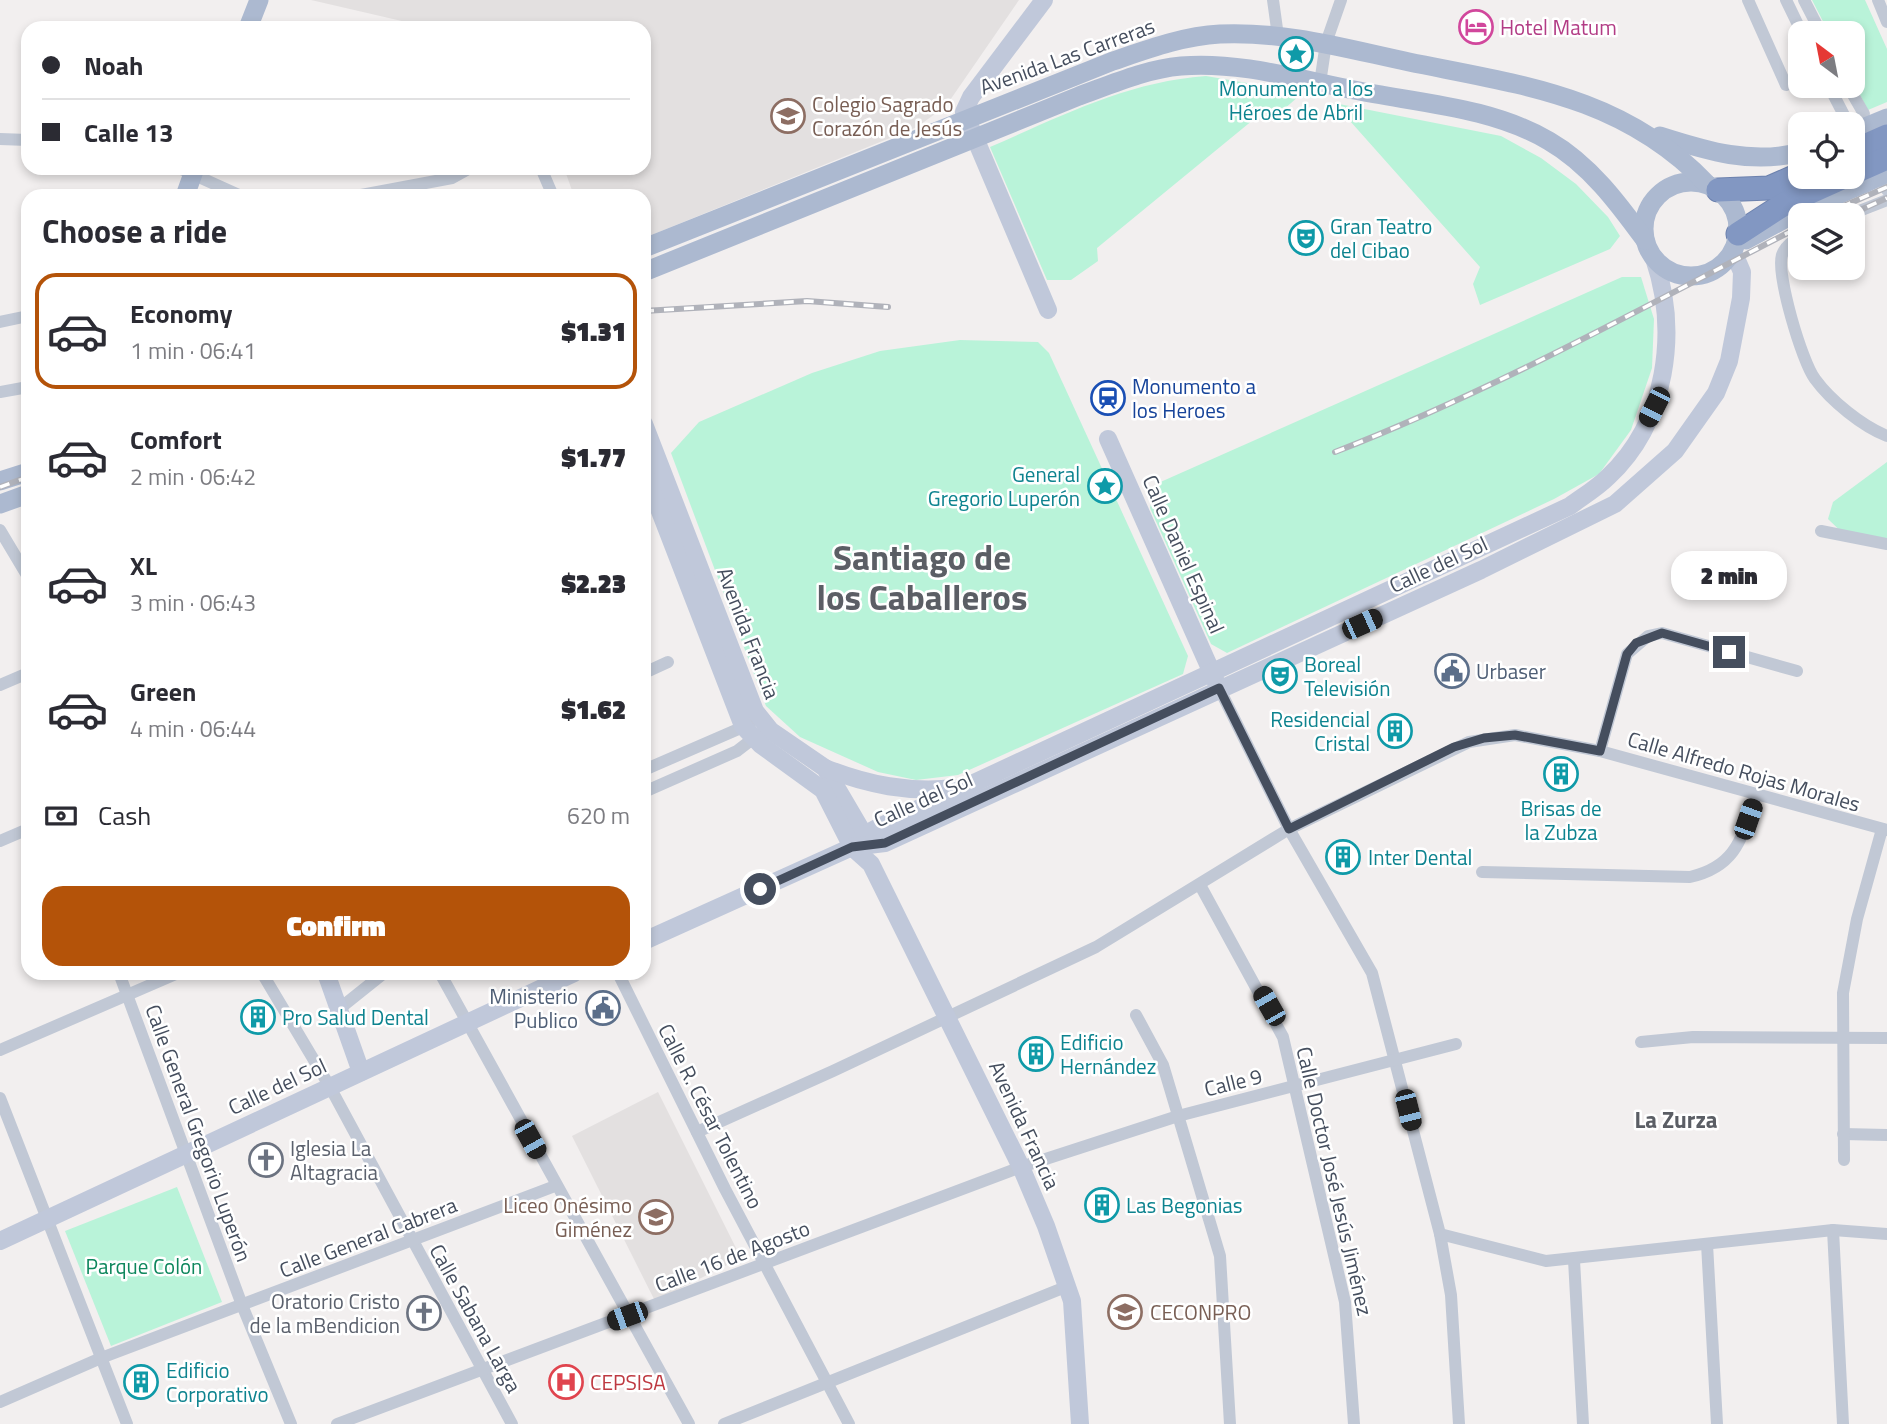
<!DOCTYPE html>
<meta charset="utf-8">
<style>
:root{--surface:#fff;--page:#f2f2f3;--text:#2b2b33;--muted:#7c7c81;--line:#e1e1e2;--accent:#b45309}
body{margin:0;font-family:"Titillium Web",sans-serif;background:var(--page);color:var(--text);height:100vh;display:flex;flex-direction:column;font-size:26px;white-space:nowrap}
*{box-sizing:border-box;margin:0}
p{font-size:23px;color:var(--muted)}
.icon{flex:none;width:38px;height:38px;fill:none;stroke:currentColor;stroke-width:2;stroke-linecap:round;stroke-linejoin:round}
.map{position:relative;flex:1;overflow:hidden}
.sheet{position:absolute;left:21px;top:189px;width:630px;height:791px;display:flex;flex-direction:column;background:var(--surface);border-radius:21px;box-shadow:0 4px 10px #0003}
.sheet>*{flex:none}
.top-card{position:absolute;left:21px;top:21px;width:630px;height:154px;border-radius:21px;box-shadow:0 4px 10px #0003;display:grid;align-content:center;height:154px;padding:0 21px;background:var(--surface)}
.needle{width:46px;rotate:328deg}
.tools{position:absolute;left:1788px;top:21px;display:grid;gap:14px}
.tools a{display:grid;place-items:center;width:77px;height:77px;border-radius:14px;background:var(--surface);box-shadow:0 4px 10px #0003;font-size:35px}
.end{position:absolute;width:32px;height:32px;margin:-16px;border:9px solid #454e5e;background:#fff;box-shadow:0 0 0 4px #fff}
.from{border-radius:50%}
.bubble{position:absolute;height:49px;border-radius:21px;background:var(--surface);box-shadow:0 4px 10px #0003;font-size:23px;font-weight:800;line-height:49px;text-align:center}
.car{position:absolute;width:21px;height:42px;margin:-21px -10px;border-radius:9px;box-shadow:0 0 5px 2px #0007;background:linear-gradient(#222 24%,#8ab4d8 0 40%,#222 0 76%,#8ab4d8 0 86%,#222 0)}
.top-card b{display:flex;align-items:center;gap:24px;height:66px;font-size:26px}
.top-card b+b{border-top:2px solid var(--line)}
.top-card i{width:18px;height:18px;background:var(--text)}
ul{padding:0;list-style:none}
li{display:flex;align-items:center;gap:21px;height:116px;margin:0 14px 10px;padding:0 7px;border:4px solid transparent;border-radius:21px}
li div{flex:1}
li b{display:block;font-size:26px}
li em{font-style:normal;font-weight:800}
li.active{border-color:var(--accent)}
li>.icon{width:63px;height:63px;stroke-width:1.5}
h2{padding:0 21px;font-size:32px;line-height:84px}
.pay{display:flex;align-items:center;gap:18px;height:77px;padding:0 21px;font-size:26px}
.pay p{margin-inline-start:auto}
.button{display:flex;gap:14px;margin-top:auto;padding:14px 21px}
.button a{flex:1;height:80px;border-radius:21px;background:var(--accent);color:#fff;font-size:28px;font-weight:800;line-height:80px;text-align:center}
.map>svg:first-child{display:block}
.education{fill:#e3e0e0}
.green{fill:#b9f3d9}
.lines{fill:none;stroke-linecap:round;stroke-linejoin:round}
.highway-casing{stroke:#6d82ae;stroke-width:25}
.street{stroke:#c1c8d5;stroke-width:12}
.secondary{stroke:#c0c8da;stroke-width:18}
.primary{stroke:#acb9d0;stroke-width:19}
.highway{stroke:#8297c2;stroke-width:23}
.rail-casing{stroke:#b0b2ba;stroke-width:6}
.rail{stroke:#fff;stroke-width:3.5;stroke-dasharray:10;stroke-linecap:butt}
.highway-bridge-casing{stroke:#6d82ae;stroke-width:25;stroke-linecap:butt}
.primary-bridge{stroke:#acb9d0;stroke-width:19}
.highway-bridge{stroke:#8297c2;stroke-width:23}
.route{stroke:#454e5e;stroke-width:9}
.labels{text-anchor:middle;dominant-baseline:central;stroke-width:5;stroke-linejoin:round;paint-order:stroke}
.hotel-label{font-size:21px;fill:#b23c85;stroke:#fff;text-anchor:start}
.street-label{font-size:21px;fill:#454e5e;stroke:#fff}
.culture-label{font-size:21px;fill:#0d838f;stroke:#fff;text-anchor:start}
.education-label{font-size:21px;fill:#785e54;stroke:#fff;text-anchor:start}
.transit-label{font-size:21px;fill:#164399;stroke:#fff;text-anchor:start}
.service-label{font-size:21px;fill:#4e5e75;stroke:#fff;text-anchor:start}
.worship-label{font-size:21px;fill:#5b616d;stroke:#fff;text-anchor:start}
.park-label{font-size:21px;fill:#0e875d;stroke:#fff}
.health-label{font-size:21px;fill:#be3a42;stroke:#fff;text-anchor:start}
.neighbourhood-label{font-size:23px;font-weight:bold;fill:#5b5e65;stroke:#fff}
.town-label{font-size:35px;font-weight:bold;fill:#5b5e65;stroke:#fff}
</style>
<div class="map">
<svg width="1887" height="1424" viewBox="0 0 1887 1424">
<rect width="100%" height="100%" fill="#f2efef"/>
<g class="education">
<path d="M311,0H1019L946,106L917,127L644,238V196H574L564,168H644V28H432Z"/>
<path d="M658,1092L741,1258L655,1301L572,1136Z"/>
</g>
<g class="green">
<path d="M1812,0H1865L1887,49V102L1868,110L1853,82V33H1829Z"/>
<path d="M1206,76L1282,89L1299,96L1274,118L1259,115L1097,248L1098,261L1071,280H1047L990,147C1062,116 1126,82 1206,76Z"/>
<path d="M1334,103L1501,136L1541,158L1576,184L1608,217L1620,236L1610,249L1480,305L1473,284L1480,267Z"/>
<path d="M1622,277H1641L1654,319L1652,368L1631,430L1599,474L1554,499L1227,653L1211,644L1150,508L1156,484Z"/>
<path d="M960,340L1038,342L1049,353L1188,656L1183,674L958,775L916,780L878,772L800,737L766,706L671,453L699,422L812,373L880,351Z"/>
<path d="M1887,462V545L1851,541L1828,519L1833,502Z"/>
<path d="M177,1187L222,1302L111,1346L65,1231Z"/>
</g>
<g class="lines">
<g class="highway-casing">
<g id="highway">
<path d="M1718,190L1769,188L1801,174"/>
<path d="M1738,234L1786,203L1844,177"/>
</g>
</g>
<g class="street">
<path d="M1273,0L1278,36"/>
<path d="M1748,0L1786,85"/>
<path d="M1786,0L1802,33"/>
<path d="M1804,0L1821,33"/>
<path d="M1878,0L1887,22"/>
<path d="M1320,83L1326,43L1341,0"/>
<path d="M1829,86L1848,123"/>
<path d="M1848,86L1864,114"/>
<path d="M0,139L28,140"/>
<path d="M179,168L241,196"/>
<path d="M541,168L553,196"/>
<path d="M1886,188L1887,190"/>
<path d="M356,196L452,178L470,168"/>
<path d="M1849,215L1887,200"/>
<path d="M1801,236C1793,241 1785,246 1782,255C1776,274 1802,362 1815,379C1831,401 1862,426 1887,436"/>
<path d="M0,322L28,316"/>
<path d="M0,392L28,387"/>
<path d="M0,530L28,577"/>
<path d="M1821,531L1887,544"/>
<path d="M644,673L668,662"/>
<path d="M0,685L28,673"/>
<path d="M1219,688L1289,829L1372,973L1440,1234L1451,1295L1459,1424"/>
<path d="M1600,751L1627,654L1648,636L1662,633L1797,671"/>
<path d="M644,770L750,724"/>
<path d="M644,792L737,751L759,734"/>
<path d="M0,841L28,829"/>
<path d="M1482,872L1690,877C1738,866 1742,836 1756,795"/>
<path d="M1200,885L1283,1037L1345,1302L1354,1424"/>
<path d="M119,973L242,1305L291,1424"/>
<path d="M262,973L330,1087L512,1424"/>
<path d="M440,973L689,1424"/>
<path d="M618,973L725,1189L849,1424"/>
<path d="M339,1009L384,973"/>
<path d="M1136,1015L1163,1065L1220,1256L1230,1424"/>
<path d="M1641,1042L1693,1037L1887,1038"/>
<path d="M0,1050L178,973"/>
<path d="M0,1098L127,1424"/>
<path d="M697,1132L833,1071L1096,947L1289,829L1469,742L1515,735L1600,751L1887,830"/>
<path d="M1843,1134L1887,1135"/>
<path d="M1844,1160L1843,993L1857,919L1882,829"/>
<path d="M1833,1230L1843,1424"/>
<path d="M1440,1234L1546,1261L1833,1230L1887,1234"/>
<path d="M1707,1244L1717,1424"/>
<path d="M1574,1260L1583,1424"/>
<path d="M0,1402L101,1358L555,1186"/>
<path d="M337,1424L1021,1167L1178,1116L1456,1044"/>
<path d="M724,1424L1068,1286"/>
</g>
<g class="secondary">
<path d="M1044,0L971,97L964,112L1048,310"/>
<path d="M644,424L755,711L771,731L825,768L869,843"/>
<path d="M1108,439L1216,682"/>
<path d="M644,470L743,726L761,745L823,790L852,847L871,864L1021,1167L1046,1226L1072,1301L1080,1424"/>
<path d="M825,768C868,785 909,793 955,788"/>
<path d="M852,847L864,835L877,828L1570,506C1582,497 1597,488 1608,477C1667,422 1679,332 1654,258"/>
<path d="M644,941L852,847L885,843L1481,570L1615,504L1675,451L1716,393L1729,361L1741,298L1742,272L1733,251"/>
<path d="M326,973L361,1072"/>
<path d="M0,1241L574,973"/>
</g>
<g class="primary">
<path d="M248,28L259,0"/>
<path d="M1660,136C1707,151 1752,165 1801,152"/>
<circle cx="1691" cy="229" r="47"/>
<path d="M185,196L195,168"/>
<path d="M1746,240L1792,215L1865,183"/>
<path d="M644,248L1113,61C1148,49 1183,36 1220,34C1285,31 1347,49 1409,62C1521,85 1623,96 1707,184"/>
<path d="M644,272L1079,96C1112,84 1146,69 1181,66C1238,61 1298,79 1354,90C1418,103 1492,107 1549,141C1589,164 1618,203 1645,240"/>
<path d="M0,481L28,472"/>
<path d="M0,504L28,494"/>
</g>
<use href="#highway" class="highway"/>
<g class="rail-casing">
<g id="rail">
<path d="M1823,215L1887,187"/>
<path d="M1849,215L1887,198"/>
<path d="M644,311L807,301L888,307"/>
<path d="M1335,452C1497,389 1647,305 1801,226"/>
<path d="M0,487L28,477"/>
</g>
</g>
<use href="#rail" class="rail"/>
<g class="highway-bridge-casing">
<g id="highway-bridge">
<path d="M1853,151L1887,136"/>
<path d="M1853,173L1887,158"/>
</g>
</g>
<g class="primary-bridge">
<path d="M1853,132L1887,118"/>
<path d="M1865,183L1887,173"/>
</g>
<use href="#highway-bridge" class="highway-bridge"/>
</g>
<g class="lines">
<path class="route" d="M760,889L852,847L885,843L1219,688L1289,829L1454,747L1484,738L1515,735L1600,751L1627,654L1636,643L1662,633L1729,652"/>
</g>
<defs>
<g id="hotel-ring" transform="scale(1.75)"><circle r="9.5" fill="#fff" stroke="#d1479c" stroke-width="1.5"/><path d="M-6-4.5h1.5V1H6V5H4.5V3h-9V5H-6ZM-4 0a1.8 1.8 0 1 1 3.6 0ZM.5 0V-2.5h3Q6-2.5 6 0Z" fill="#d1479c"/></g>
<g id="sight-ring" transform="scale(1.75)"><circle r="9.5" fill="#fff" stroke="#0f9aa8" stroke-width="1.5"/><path d="M0-6L1.8-2.2L6-1.7L2.9 1.2L3.7 5.4L0 3.3L-3.7 5.4L-2.9 1.2L-6-1.7L-1.8-2.2Z" fill="#0f9aa8"/></g>
<g id="university-ring" transform="scale(1.75)"><circle r="9.5" fill="#fff" stroke="#8d6e63" stroke-width="1.5"/><path d="M0-5L7-2L0 1L-7-2ZM-4 1L0 2.5L4 1V4Q0 6-4 4Z" fill="#8d6e63"/></g>
<g id="theatre-ring" transform="scale(1.75)"><circle r="9.5" fill="#fff" stroke="#0f9aa8" stroke-width="1.5"/><path d="M-5-5.5Q0-4 5-5.5V0Q5 5 0 6Q-5 5-5 0ZM-3.3-2.5H-1v1.5H-3.3ZM1-2.5H3.3v1.5H1ZM-2.8 1Q0 5.5 2.8 1Z" fill="#0f9aa8"/></g>
<g id="station-ring" transform="scale(1.75)"><circle r="9.5" fill="#fff" stroke="#1a4fb4" stroke-width="1.5"/><path d="M-3-6H3Q5-6 5-4V2Q5 4 3 4L4.5 6H3L1.5 4h-3L-3 6H-4.5L-3 4Q-5 4-5 2V-4Q-5-6-3-6ZM-3.5-4v3h7v-3ZM-3.5 1v1.5H-2V1ZM2 1v1.5H3.5V1Z" fill="#1a4fb4"/></g>
<g id="civic-ring" transform="scale(1.75)"><circle r="9.5" fill="#fff" stroke="#5c6f8a" stroke-width="1.5"/><path d="M-.6-6.5H3V-4.5H.6V-3L4-1V1h2V6H-6V1h2V-1L-.6-3ZM-1.2 2.5V6h2.4V2.5Z" fill="#5c6f8a"/></g>
<g id="building-ring" transform="scale(1.75)"><circle r="9.5" fill="#fff" stroke="#0f9aa8" stroke-width="1.5"/><path d="M-4-6H4V6H1V3H-1V6H-4ZM-2.5-4.3h1.7v1.8h-1.7ZM.8-4.3h1.7v1.8H.8ZM-2.5-1h1.7V.8h-1.7ZM.8-1h1.7V.8H.8Z" fill="#0f9aa8"/></g>
<g id="church-ring" transform="scale(1.75)"><circle r="9.5" fill="#fff" stroke="#6b7280" stroke-width="1.5"/><path d="M-1.2-6h2.4v3.5h3.3v2.4h-3.3V6h-2.4V-.1h-3.3v-2.4h3.3Z" fill="#6b7280"/></g>
<g id="school-ring" transform="scale(1.75)"><circle r="9.5" fill="#fff" stroke="#8d6e63" stroke-width="1.5"/><path d="M0-5L7-2L0 1L-7-2ZM-4 1L0 2.5L4 1V4Q0 6-4 4Z" fill="#8d6e63"/></g>
<g id="hospital-ring" transform="scale(1.75)"><circle r="9.5" fill="#fff" stroke="#e0444e" stroke-width="1.5"/><path d="M-5-5h3v3.5h4V-5h3V5h-3V1.5h-4V5h-3Z" fill="#e0444e"/></g>
</defs>
<g fill-rule="evenodd">
<use href="#hotel-ring" x="1476" y="27"/>
<use href="#sight-ring" x="1296" y="54"/>
<use href="#university-ring" x="788" y="116"/>
<use href="#theatre-ring" x="1306" y="238"/>
<use href="#station-ring" x="1108" y="398"/>
<use href="#sight-ring" x="1105" y="486"/>
<use href="#civic-ring" x="1452" y="671"/>
<use href="#theatre-ring" x="1280" y="676"/>
<use href="#building-ring" x="1395" y="731"/>
<use href="#building-ring" x="1561" y="774"/>
<use href="#building-ring" x="1343" y="857"/>
<use href="#civic-ring" x="603" y="1008"/>
<use href="#building-ring" x="258" y="1017"/>
<use href="#building-ring" x="1036" y="1054"/>
<use href="#church-ring" x="266" y="1160"/>
<use href="#building-ring" x="1102" y="1205"/>
<use href="#school-ring" x="656" y="1217"/>
<use href="#school-ring" x="1125" y="1312"/>
<use href="#church-ring" x="424" y="1313"/>
<use href="#building-ring" x="141" y="1382"/>
<use href="#hospital-ring" x="566" y="1382"/>
</g>
<g class="labels">
<g class="hotel-label">
<text x="1500" y="27">Hotel Matum</text>
</g>
<g class="street-label">
<text transform="translate(1067 56) rotate(-20)">Avenida Las Carreras</text>
<text transform="translate(1184 554) rotate(66)">Calle Daniel Espinal</text>
<text transform="translate(1438 564) rotate(-25)">Calle del Sol</text>
<text transform="translate(749 633) rotate(69)">Avenida Francia</text>
<text transform="translate(1744 771) rotate(16)">Calle Alfredo Rojas Morales</text>
<text transform="translate(923 799) rotate(-24)">Calle del Sol</text>
<text transform="translate(1233 1082) rotate(-14)">Calle 9</text>
<text transform="translate(277 1086) rotate(-25)">Calle del Sol</text>
<text transform="translate(711 1116) rotate(63)">Calle R. César Tolentino</text>
<text transform="translate(1025 1125) rotate(65)">Avenida Francia</text>
<text transform="translate(199 1133) rotate(70)">Calle General Gregorio Luperón</text>
<text transform="translate(1335 1181) rotate(77)">Calle Doctor José Jesús Jiménez</text>
<text transform="translate(368 1237) rotate(-21)">Calle General Cabrera</text>
<text transform="translate(732 1256) rotate(-21)">Calle 16 de Agosto</text>
<text transform="translate(476 1318) rotate(61)">Calle Sabana Larga</text>
</g>
<g class="culture-label">
<text x="1296" y="88" text-anchor="middle">Monumento a los<tspan x="1296" dy="24">Héroes de Abril</tspan></text>
<text x="1330" y="226">Gran Teatro<tspan x="1330" dy="24">del Cibao</tspan></text>
<text x="1080" y="474" text-anchor="end">General<tspan x="1080" dy="24">Gregorio Luperón</tspan></text>
<text x="1304" y="664">Boreal<tspan x="1304" dy="24">Televisión</tspan></text>
<text x="1370" y="719" text-anchor="end">Residencial<tspan x="1370" dy="24">Cristal</tspan></text>
<text x="1561" y="808" text-anchor="middle">Brisas de<tspan x="1561" dy="24">la Zubza</tspan></text>
<text x="1368" y="857">Inter Dental</text>
<text x="282" y="1017">Pro Salud Dental</text>
<text x="1060" y="1042">Edificio<tspan x="1060" dy="24">Hernández</tspan></text>
<text x="1126" y="1205">Las Begonias</text>
<text x="166" y="1370">Edificio<tspan x="166" dy="24">Corporativo</tspan></text>
</g>
<g class="education-label">
<text x="812" y="104">Colegio Sagrado<tspan x="812" dy="24">Corazón de Jesús</tspan></text>
<text x="632" y="1205" text-anchor="end">Liceo Onésimo<tspan x="632" dy="24">Giménez</tspan></text>
<text x="1150" y="1312">CECONPRO</text>
</g>
<g class="transit-label">
<text x="1132" y="386">Monumento a<tspan x="1132" dy="24">los Heroes</tspan></text>
</g>
<g class="service-label">
<text x="1476" y="671">Urbaser</text>
<text x="578" y="996" text-anchor="end">Ministerio<tspan x="578" dy="24">Publico</tspan></text>
</g>
<g class="worship-label">
<text x="290" y="1148">Iglesia La<tspan x="290" dy="24">Altagracia</tspan></text>
<text x="400" y="1301" text-anchor="end">Oratorio Cristo<tspan x="400" dy="24">de la mBendicion</tspan></text>
</g>
<g class="park-label">
<text x="144" y="1266">Parque Colón</text>
</g>
<g class="health-label">
<text x="590" y="1382">CEPSISA</text>
</g>
<g class="neighbourhood-label">
<text x="1676" y="1119">La Zurza</text>
</g>
<g class="town-label">
<text x="922" y="557">Santiago de<tspan x="922" dy="40">los Caballeros</tspan></text>
</g>
</g>
</svg>
<div class="tools">
<a><svg class="needle" viewBox="-14 -14 28 28"><path d="M0-13l5 13h-10z" fill="#e53935"/><path d="M0 13l5-13h-10z" fill="#7c7c81"/></svg></a>
<a><svg class="icon" aria-label="locate" viewBox="0 0 24 24"><circle cx="12" cy="12" r="6"/><path d="M12 2v4M12 18v4M2 12h4M18 12h4"/></svg></a>
<a><svg class="icon" aria-label="layers" viewBox="0 0 24 24"><path d="M12 4l9 5-9 5-9-5zM3 14l9 5 9-5"/></svg></a>
</div>
<i class="end from" style="left:760px;top:889px"></i>
<i class="end" style="left:1729px;top:652px"></i>
<div class="bubble" style="left:1671px;top:551px;width:116px">2 min</div>
<i class="car" style="left:1654px;top:407px;rotate:207deg"></i>
<i class="car" style="left:1362px;top:624px;rotate:66deg"></i>
<i class="car" style="left:1748px;top:819px;rotate:19deg"></i>
<i class="car" style="left:1269px;top:1006px;rotate:330deg"></i>
<i class="car" style="left:1408px;top:1110px;rotate:166deg"></i>
<i class="car" style="left:530px;top:1139px;rotate:151deg"></i>
<i class="car" style="left:627px;top:1316px;rotate:250deg"></i>
<div class="top-card">
<b><i class="from"></i>Noah</b>
<b><i></i>Calle 13</b>
</div>
<section class="sheet">
<h2>Choose a ride</h2>
<ul>
<li class="active"><svg class="icon" aria-label="car" viewBox="0 0 24 24"><path d="M5 17H2v-5l4-1 3-4h7l3 4 3 1v5h-3M9 17h6M6 11h13"/><circle cx="7" cy="17" r="2"/><circle cx="17" cy="17" r="2"/></svg><div><b>Economy</b><p>1 min · 06:41</p></div><em>$1.31</em></li>
<li><svg class="icon" aria-label="car" viewBox="0 0 24 24"><path d="M5 17H2v-5l4-1 3-4h7l3 4 3 1v5h-3M9 17h6M6 11h13"/><circle cx="7" cy="17" r="2"/><circle cx="17" cy="17" r="2"/></svg><div><b>Comfort</b><p>2 min · 06:42</p></div><em>$1.77</em></li>
<li><svg class="icon" aria-label="car" viewBox="0 0 24 24"><path d="M5 17H2v-5l4-1 3-4h7l3 4 3 1v5h-3M9 17h6M6 11h13"/><circle cx="7" cy="17" r="2"/><circle cx="17" cy="17" r="2"/></svg><div><b>XL</b><p>3 min · 06:43</p></div><em>$2.23</em></li>
<li><svg class="icon" aria-label="car" viewBox="0 0 24 24"><path d="M5 17H2v-5l4-1 3-4h7l3 4 3 1v5h-3M9 17h6M6 11h13"/><circle cx="7" cy="17" r="2"/><circle cx="17" cy="17" r="2"/></svg><div><b>Green</b><p>4 min · 06:44</p></div><em>$1.62</em></li>
</ul>
<div class="pay"><svg class="icon" aria-label="cash" viewBox="0 0 24 24"><path d="M3 7h18v10H3z"/><circle cx="12" cy="12" r="2"/></svg>Cash<p>620 m</p></div>
<div class="button"><a>Confirm</a></div>
</section>
</div>
